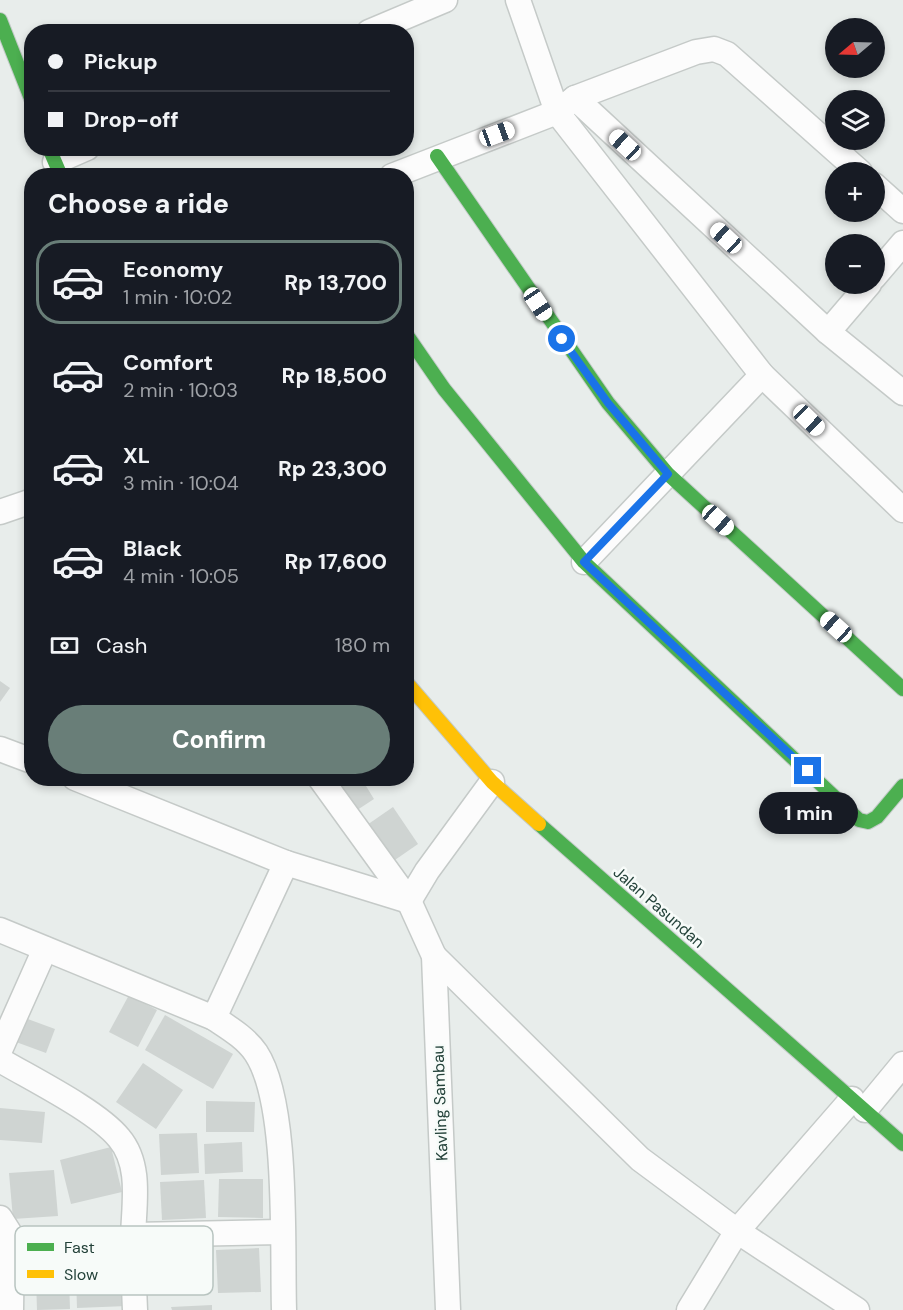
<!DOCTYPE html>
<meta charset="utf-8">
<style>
:root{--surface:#171b24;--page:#242831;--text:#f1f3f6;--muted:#9ea1a6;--line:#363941;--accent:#697e78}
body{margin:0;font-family:"DM Sans",sans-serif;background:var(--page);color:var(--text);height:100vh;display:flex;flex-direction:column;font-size:22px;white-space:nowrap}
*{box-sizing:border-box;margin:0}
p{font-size:20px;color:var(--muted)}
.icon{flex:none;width:33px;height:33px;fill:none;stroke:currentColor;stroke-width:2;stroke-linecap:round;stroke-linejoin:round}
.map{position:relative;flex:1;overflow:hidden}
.panel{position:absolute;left:24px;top:168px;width:390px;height:618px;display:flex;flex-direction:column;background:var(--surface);border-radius:24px;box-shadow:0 3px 9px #0003}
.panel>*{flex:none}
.guide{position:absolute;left:24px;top:24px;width:390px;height:132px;border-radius:24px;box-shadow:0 3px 9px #0003;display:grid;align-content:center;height:132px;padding:0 24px;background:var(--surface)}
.needle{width:39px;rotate:251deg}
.controls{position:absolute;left:825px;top:18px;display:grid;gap:12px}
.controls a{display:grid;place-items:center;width:60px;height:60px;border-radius:50%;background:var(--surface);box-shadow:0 3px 9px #0003;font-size:30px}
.end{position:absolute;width:27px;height:27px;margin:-14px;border:8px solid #1a73e8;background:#fff;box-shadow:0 0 0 3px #fff}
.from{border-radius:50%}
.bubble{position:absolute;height:42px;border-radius:21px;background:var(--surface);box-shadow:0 3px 9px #0003;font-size:20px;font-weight:700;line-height:42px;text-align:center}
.car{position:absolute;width:18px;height:36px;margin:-18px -9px;border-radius:8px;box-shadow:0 0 4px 2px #0007;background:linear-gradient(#fff 24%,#345 0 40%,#fff 0 76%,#345 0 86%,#fff 0)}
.guide b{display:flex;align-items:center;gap:21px;height:57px;font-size:22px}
.guide b+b{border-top:2px solid var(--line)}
.guide i{width:15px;height:15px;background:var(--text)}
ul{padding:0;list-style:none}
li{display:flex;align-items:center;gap:18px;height:84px;margin:0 12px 9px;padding:0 12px;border:3px solid transparent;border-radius:24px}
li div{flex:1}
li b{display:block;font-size:22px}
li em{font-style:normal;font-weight:700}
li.on{border-color:var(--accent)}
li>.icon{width:54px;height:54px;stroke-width:1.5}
h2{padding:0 24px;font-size:27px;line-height:72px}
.pay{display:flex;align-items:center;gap:15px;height:66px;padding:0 24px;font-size:22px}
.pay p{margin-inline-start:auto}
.cta{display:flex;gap:12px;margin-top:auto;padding:12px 24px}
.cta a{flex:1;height:69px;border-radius:36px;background:var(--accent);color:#fff;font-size:24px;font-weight:700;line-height:69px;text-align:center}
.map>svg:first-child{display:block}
.building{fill:#cfd4d2}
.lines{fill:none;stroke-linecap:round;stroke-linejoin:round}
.street-casing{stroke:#c5cac8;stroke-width:27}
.fast-casing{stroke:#c3cbc8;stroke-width:16}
.slow-casing{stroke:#c3cbc8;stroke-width:16}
.street{stroke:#fcfcfc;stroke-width:24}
.fast{stroke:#4caf50;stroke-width:14}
.slow{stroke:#ffc107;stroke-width:14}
.route{stroke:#1a73e8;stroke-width:8}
.labels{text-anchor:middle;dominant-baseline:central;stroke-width:5;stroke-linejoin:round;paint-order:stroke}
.street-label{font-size:16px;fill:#24423a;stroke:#f7fbf9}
.key{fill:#f7fbf9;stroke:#b8c4c0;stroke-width:1.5}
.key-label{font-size:16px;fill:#24423a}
</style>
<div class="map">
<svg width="903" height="1310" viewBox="0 0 903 1310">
<rect width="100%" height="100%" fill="#e8edeb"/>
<g class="building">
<path d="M0,681L10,688L0,702Z"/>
<path d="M328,778H361L374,799L351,814Z"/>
<path d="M393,807L418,844L392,862L367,825Z"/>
<path d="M129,995L157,1010L138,1047L109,1032Z"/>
<path d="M165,1015L233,1054L213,1089L145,1050Z"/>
<path d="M25,1018L55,1029L46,1053L16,1042Z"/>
<path d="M143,1063L183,1090L156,1129L116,1102Z"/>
<path d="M206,1101L255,1102L254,1132H206Z"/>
<path d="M0,1108L45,1112L42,1143L0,1140Z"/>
<path d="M197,1133L199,1173L161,1175L159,1134Z"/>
<path d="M242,1142L243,1172L205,1174L204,1144Z"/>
<path d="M111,1147L122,1192L71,1204L60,1160Z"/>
<path d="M54,1170L58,1216L13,1219L9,1173Z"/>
<path d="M219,1179H263V1218L218,1217Z"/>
<path d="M204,1180L206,1218L162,1220L160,1182Z"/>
<path d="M259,1248L261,1292L218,1293L216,1250Z"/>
<path d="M126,1275L127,1306L77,1308L76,1277Z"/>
<path d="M69,1279L70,1309L37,1310L36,1280Z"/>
<path d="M212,1305V1310H172L171,1307Z"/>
</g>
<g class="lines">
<g class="street-casing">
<g id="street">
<path d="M518,0L557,112L762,375L903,510"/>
<path d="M369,32L445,0"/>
<path d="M575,98L828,332L903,393"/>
<path d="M55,162L87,148"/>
<path d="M392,176L557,112L575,98L696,52L714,49L727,54L860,172"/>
<path d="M874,185L903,211"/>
<path d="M874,277L903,243"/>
<path d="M828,332L869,284"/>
<path d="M0,512L32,501"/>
<path d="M584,562L762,375"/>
<path d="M0,749L32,761"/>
<path d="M75,778L286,863L409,901"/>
<path d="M320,778L409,901L434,956L448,1310"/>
<path d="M409,901L427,871L492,782"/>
<path d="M0,930L214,1018C229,1028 246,1038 256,1053C289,1103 282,1247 284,1310"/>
<path d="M434,956L640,1159L737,1231L857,1310"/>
<path d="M214,1018L286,863"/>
<path d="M0,1050L45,949"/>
<path d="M0,1060C32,1079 97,1111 119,1138C143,1166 133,1208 133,1241C133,1264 134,1287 135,1310"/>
<path d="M865,1110L903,1064"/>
<path d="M0,1218L12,1237L11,1310"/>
<path d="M133,1235L282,1232"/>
<path d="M689,1310L737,1231L852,1099"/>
</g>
</g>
<g class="fast-casing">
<g id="fast">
<path d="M0,20L32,101"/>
<path d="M49,148L61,176"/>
<path d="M437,156L608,403L668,474L903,689"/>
<path d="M406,334L444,389L584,562L859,820L868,822L877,817L903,786"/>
<path d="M539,824L903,1144"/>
</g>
</g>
<g class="slow-casing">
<path id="slow" d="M406,682L492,782L539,824"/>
</g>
<use href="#street" class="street"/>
<use href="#fast" class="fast"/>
<use href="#slow" class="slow"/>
</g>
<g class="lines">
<path class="route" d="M562,339L608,403L668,474L584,562L808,771"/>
</g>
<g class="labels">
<g class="street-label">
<text transform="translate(659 907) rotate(41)">Jalan Pasundan</text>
<text transform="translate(440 1103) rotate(-92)">Kavling Sambau</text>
</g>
</g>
<rect x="15" y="1226" width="198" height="69" rx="9" class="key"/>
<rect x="27" y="1243" width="27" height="8" fill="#4caf50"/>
<rect x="27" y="1270" width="27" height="8" fill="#ffc107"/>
<g class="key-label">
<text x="64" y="1253">Fast</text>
<text x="64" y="1280">Slow</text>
</g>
</svg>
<div class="controls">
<a><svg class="needle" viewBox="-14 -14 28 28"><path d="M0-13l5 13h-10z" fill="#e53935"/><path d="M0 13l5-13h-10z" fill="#9ea1a6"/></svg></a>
<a><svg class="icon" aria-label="layers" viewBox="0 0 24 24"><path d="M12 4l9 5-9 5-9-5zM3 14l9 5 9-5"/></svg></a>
<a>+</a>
<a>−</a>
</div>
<i class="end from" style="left:562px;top:339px"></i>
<i class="end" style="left:808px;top:771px"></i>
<div class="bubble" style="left:759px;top:792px;width:99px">1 min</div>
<i class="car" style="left:497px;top:134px;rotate:70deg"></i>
<i class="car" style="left:625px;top:145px;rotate:313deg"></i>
<i class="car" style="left:726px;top:238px;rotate:313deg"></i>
<i class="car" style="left:538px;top:304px;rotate:146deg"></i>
<i class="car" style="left:809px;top:420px;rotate:134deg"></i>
<i class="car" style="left:718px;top:520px;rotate:132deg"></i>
<i class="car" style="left:836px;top:627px;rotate:312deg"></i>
<div class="guide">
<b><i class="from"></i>Pickup</b>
<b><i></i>Drop-off</b>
</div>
<section class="panel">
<h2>Choose a ride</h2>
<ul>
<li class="on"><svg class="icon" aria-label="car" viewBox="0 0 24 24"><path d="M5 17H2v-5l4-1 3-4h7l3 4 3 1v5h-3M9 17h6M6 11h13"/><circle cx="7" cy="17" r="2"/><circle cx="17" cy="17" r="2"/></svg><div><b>Economy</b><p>1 min · 10:02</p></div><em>Rp 13,700</em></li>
<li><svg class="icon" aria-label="car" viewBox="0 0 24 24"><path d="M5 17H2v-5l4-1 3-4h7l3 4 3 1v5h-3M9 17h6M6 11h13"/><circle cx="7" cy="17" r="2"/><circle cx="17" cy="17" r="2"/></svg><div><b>Comfort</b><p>2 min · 10:03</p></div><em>Rp 18,500</em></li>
<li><svg class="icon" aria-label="car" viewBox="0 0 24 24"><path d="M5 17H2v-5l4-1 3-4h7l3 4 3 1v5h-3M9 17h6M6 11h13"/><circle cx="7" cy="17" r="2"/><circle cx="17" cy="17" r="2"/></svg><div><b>XL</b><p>3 min · 10:04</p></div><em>Rp 23,300</em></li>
<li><svg class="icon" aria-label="car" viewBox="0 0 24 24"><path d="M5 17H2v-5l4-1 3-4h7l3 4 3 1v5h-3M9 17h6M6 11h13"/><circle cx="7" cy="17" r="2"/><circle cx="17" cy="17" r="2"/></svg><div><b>Black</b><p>4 min · 10:05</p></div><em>Rp 17,600</em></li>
</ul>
<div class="pay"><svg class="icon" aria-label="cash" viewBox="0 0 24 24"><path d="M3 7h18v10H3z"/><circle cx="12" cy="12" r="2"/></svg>Cash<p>180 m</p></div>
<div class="cta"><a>Confirm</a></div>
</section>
</div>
